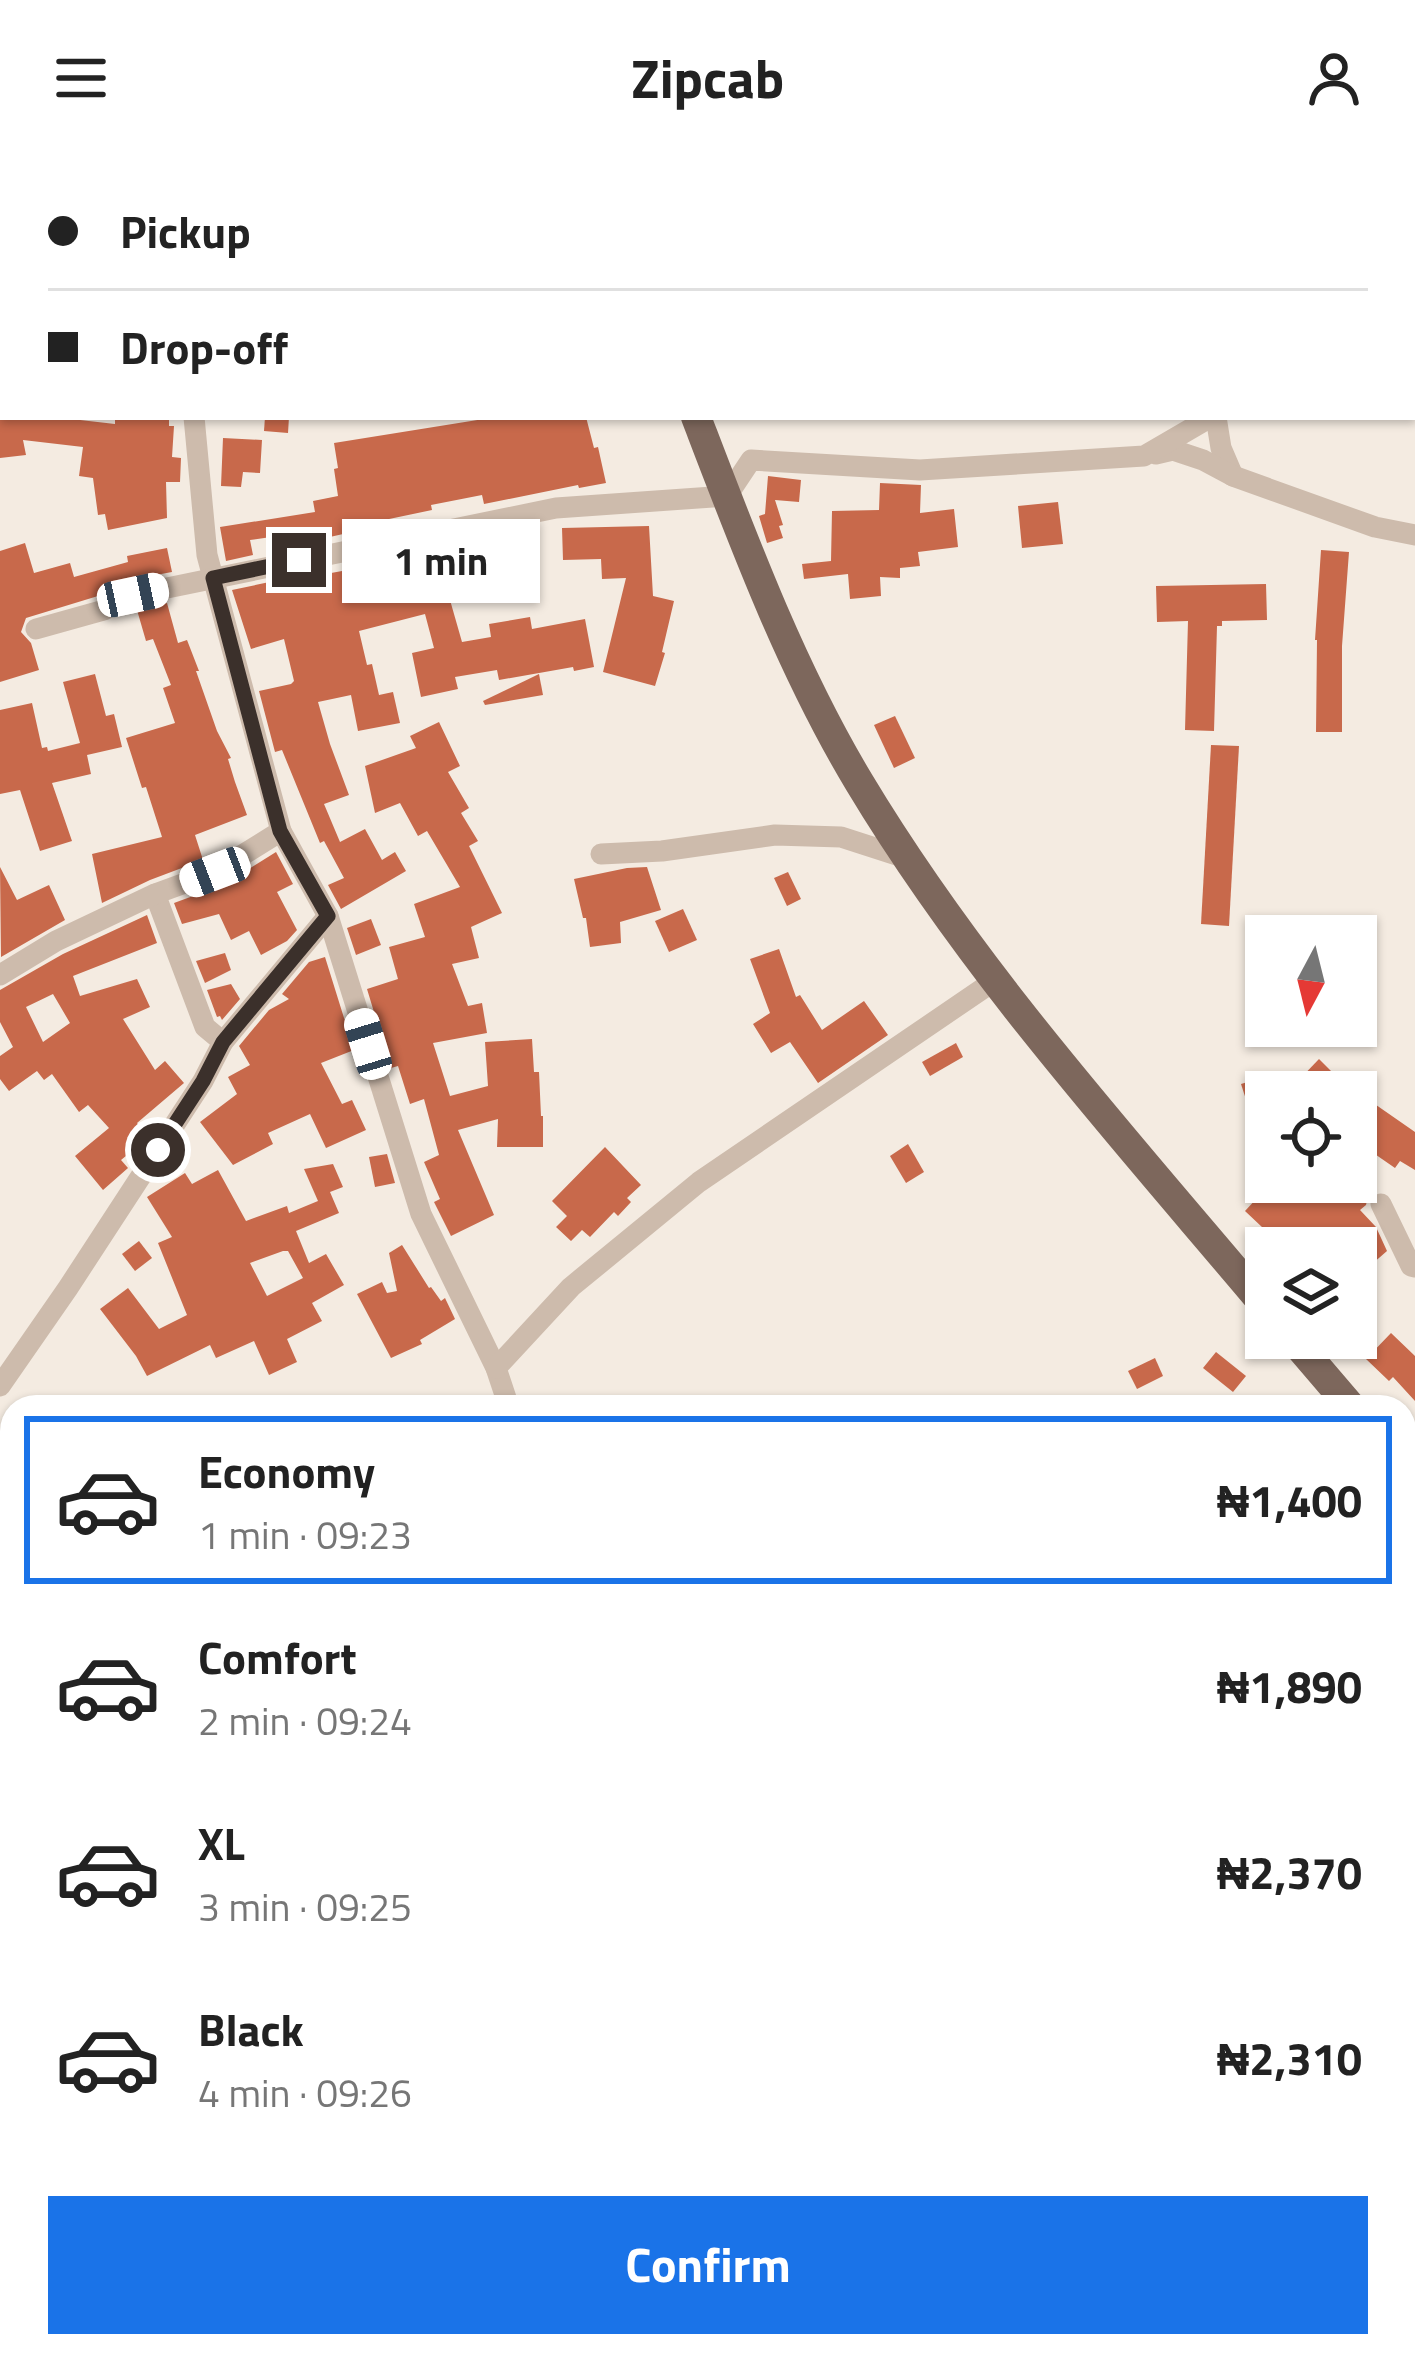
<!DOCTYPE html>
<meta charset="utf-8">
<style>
:root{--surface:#fff;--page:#f6f6f6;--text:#222;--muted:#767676;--line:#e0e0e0;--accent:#1a73e8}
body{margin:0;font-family:"Titillium Web",sans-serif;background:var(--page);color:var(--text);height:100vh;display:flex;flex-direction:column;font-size:45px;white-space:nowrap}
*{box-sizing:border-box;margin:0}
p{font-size:39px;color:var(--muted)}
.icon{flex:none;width:66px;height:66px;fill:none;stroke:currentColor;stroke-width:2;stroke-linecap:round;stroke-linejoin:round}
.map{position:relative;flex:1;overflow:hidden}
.panel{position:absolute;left:0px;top:1239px;width:1416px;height:963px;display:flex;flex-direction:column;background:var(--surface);border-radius:36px 36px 0 0;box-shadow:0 3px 9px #0004}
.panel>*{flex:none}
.top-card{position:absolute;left:0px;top:0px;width:1416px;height:264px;box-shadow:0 3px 9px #0004;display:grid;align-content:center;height:264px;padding:0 48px;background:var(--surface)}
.needle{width:78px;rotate:187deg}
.tools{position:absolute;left:1245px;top:759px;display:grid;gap:24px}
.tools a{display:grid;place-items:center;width:132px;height:132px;border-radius:0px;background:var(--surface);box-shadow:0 3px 9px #0004;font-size:60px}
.end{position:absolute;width:54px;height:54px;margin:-27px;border:15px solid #3b302b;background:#fff;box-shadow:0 0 0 6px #fff}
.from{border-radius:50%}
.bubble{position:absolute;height:84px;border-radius:0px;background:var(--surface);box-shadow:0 3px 9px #0004;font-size:39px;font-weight:700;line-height:84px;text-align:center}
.car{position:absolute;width:36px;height:72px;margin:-36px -18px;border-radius:15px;box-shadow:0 0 9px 3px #0007;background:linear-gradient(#fff 24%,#345 0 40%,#fff 0 76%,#345 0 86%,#fff 0)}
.top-card b{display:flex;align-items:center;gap:42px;height:114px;font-size:45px}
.top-card b+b{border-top:3px solid var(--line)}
.top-card i{width:30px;height:30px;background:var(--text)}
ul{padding:21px 0 0;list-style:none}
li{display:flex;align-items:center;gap:36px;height:168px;margin:0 24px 18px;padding:0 24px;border:6px solid transparent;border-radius:0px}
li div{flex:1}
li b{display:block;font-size:45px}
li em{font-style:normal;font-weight:700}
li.current{border-color:var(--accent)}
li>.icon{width:108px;height:108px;stroke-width:1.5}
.cta{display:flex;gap:24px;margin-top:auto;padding:24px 48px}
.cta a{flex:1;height:138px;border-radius:0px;background:var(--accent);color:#fff;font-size:48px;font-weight:700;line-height:138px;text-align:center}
header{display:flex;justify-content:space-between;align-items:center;height:156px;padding:0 48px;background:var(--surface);font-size:54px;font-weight:700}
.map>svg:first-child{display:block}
.building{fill:#c8694b;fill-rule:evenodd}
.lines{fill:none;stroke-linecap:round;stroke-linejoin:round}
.minor{stroke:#cdbbac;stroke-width:21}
.primary{stroke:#7d675c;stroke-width:30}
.route{stroke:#3b302b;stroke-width:15}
</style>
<header><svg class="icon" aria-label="menu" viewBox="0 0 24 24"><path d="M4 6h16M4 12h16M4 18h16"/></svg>Zipcab<svg class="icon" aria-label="person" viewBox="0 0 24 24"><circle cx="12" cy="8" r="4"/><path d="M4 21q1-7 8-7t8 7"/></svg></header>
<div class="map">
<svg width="1415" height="2200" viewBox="0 0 1415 2200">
<rect width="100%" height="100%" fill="#f4ebe1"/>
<g class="building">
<path d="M0,261H54L115,268V261H169V270H174L172,301L181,302L180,326H166L167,362L108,374L105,358L98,359L93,322L79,320L83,291L23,284L26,299L0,302Z"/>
<path d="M265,261H289L288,277L264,275Z"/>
<path d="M496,261H586L594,292L598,291L606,327L579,332L578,329L484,348L482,339L431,349L432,354L351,371L352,376L321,383L319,374L250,384L253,399L226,405L220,371L315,356L313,345L338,340L334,313L338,312L334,287Z"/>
<path d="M223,282L262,284L260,317L243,316L241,331L221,330Z"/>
<path d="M768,320L801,324L799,346L775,344L783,369L779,370L783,382L767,387L759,360L765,358Z"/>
<path d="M880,327L921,329L920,357L954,353L958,391L918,396L920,410L900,412V422L880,421L881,440L850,443L848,418L804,423L802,408L831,405L832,355L879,354Z"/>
<path d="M1058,346L1063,388L1022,392L1018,350Z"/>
<path d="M649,370L653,440L674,445L662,496L665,497L655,530L603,516L626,422L602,423L601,403L563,404L562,372Z"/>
<path d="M25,387L34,417L70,407L74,421L128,406L127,400L167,392L172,416L129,424L98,440L26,462L21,476L31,487L39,514L0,526V395Z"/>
<path d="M476,387L484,421L446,430L462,486L491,481L489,468L530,461L532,473L585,463L594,511L574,515L573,511L499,524L497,514L455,521L458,533L421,541L412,497L434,492L425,458L359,475L367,509L372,508L379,539L393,536L400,567L358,575L351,539L318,546L330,588L349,639L324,648L340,686L365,673L382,704L395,696L406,715L341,753L328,729L344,722L324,685L320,687L282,594L275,596L259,535L291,528L294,525L284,483L251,493L232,434L303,419L304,422L342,415L433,393L434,397Z"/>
<path d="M1321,394L1349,396L1342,490V576H1316L1317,484H1315Z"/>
<path d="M1266,428L1267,464L1222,465V470H1217L1214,575L1185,574L1188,465L1157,466L1156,430Z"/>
<path d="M167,447L178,487L187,484L199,515H196L217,575L231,602L228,603L235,626L247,659L195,679L203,704L150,724L102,747L92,698L162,681L146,631L142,632L126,582L175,567L163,532L171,529L153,483L146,485L137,454Z"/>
<path d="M95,518L106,560L114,558L122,591L87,599L91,618L52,627L72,685L40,695L20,634L0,638V554L32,547L42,592L47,591L48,595L80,587L63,526Z"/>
<path d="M539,518L543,539L485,549L483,545Z"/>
<path d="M895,560L915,602L894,612L874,569Z"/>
<path d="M439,566L460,610L448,616L469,652L461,657L478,685L469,690L502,757L471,771L479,802L452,808L468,850L482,847L487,877L433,887L450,940L488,930L485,886L532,883L534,916H539L541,960H543V991H497L498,963L458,974L494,1059L451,1080L434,1046L440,1043L424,1006L439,999L424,943L410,948L398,910L391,912L367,833L398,823L389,791L425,781L414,748L460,731L427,675L418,680L400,647L375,657L365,610L416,592L410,580Z"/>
<path d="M1211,589L1239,590L1229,770L1201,768Z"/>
<path d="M276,696L293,728L277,736L297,774L287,785L261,799L249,775L231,784L219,758L182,768L174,747L223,729Z"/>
<path d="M0,711L17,744L49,729L65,764L1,801Z"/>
<path d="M647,711L661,754L620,766L621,787L590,791L586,762H583L574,723L627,712Z"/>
<path d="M788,716L801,743L787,750L774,722Z"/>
<path d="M683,753L697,784L669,796L655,765Z"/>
<path d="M147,759L157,787L73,820L80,840L137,823L150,851L123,863L155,914L165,905L184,927L137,967L148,982L121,1004L128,1012L103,1034L75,1000L109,972L88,949L79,956L52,918L44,924L37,915L9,935L0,923V900L13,891L0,866V834L63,798ZM53,838L70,867L43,886L26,851Z"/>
<path d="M371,763L381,789L356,799L347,772Z"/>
<path d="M779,793L796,841L800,839L822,874L864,845L888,879L818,927L790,886L771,897L753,868L770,857L750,803Z"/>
<path d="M225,797L231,814L205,827L196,805Z"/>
<path d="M325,801L354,894L321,907L342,948L352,944L366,974L326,992L310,958L268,977L273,988L233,1009L200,966L237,938L228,921L250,909L239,890L269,854L289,843L282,838L309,806Z"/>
<path d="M231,828L240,843L222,864L220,860L217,861L207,834Z"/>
<path d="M956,887L963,901L930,920L922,906Z"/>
<path d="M1319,903L1352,936H1305L1296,927Z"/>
<path d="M1261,922L1266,937V950L1250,956L1241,928Z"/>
<path d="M1356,935L1415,976V1014L1400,1005L1395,1012L1356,985Z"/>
<path d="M908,988L924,1016L906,1027L890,1000Z"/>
<path d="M605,991L641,1029L627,1042L631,1046L618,1060L614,1056L590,1081L582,1074L571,1085L556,1071L567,1060L552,1045Z"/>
<path d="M387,998L395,1027L375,1031L369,1001Z"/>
<path d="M333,1008L343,1031L330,1036L339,1057L296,1075L309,1107L326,1098L344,1129L312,1147L322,1165L287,1183L297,1206L269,1219L254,1185L216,1202L210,1189L147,1220L136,1200L100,1153L128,1132L159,1173L187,1159L158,1087L172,1081L147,1041L185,1017L192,1028L218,1014L246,1065L287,1050L289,1057L318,1045L304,1013ZM283,1095H288L303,1122L267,1140L250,1107Z"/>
<path d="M1288,1026H1358L1368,1040L1366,1049L1360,1054L1376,1071L1387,1095L1356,1122V1092H1284L1245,1055L1271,1027L1278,1034Z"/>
<path d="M139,1085L152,1102L135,1115L122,1098Z"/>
<path d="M402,1089L429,1132L431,1131L441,1145L445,1142L455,1163L420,1184L422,1188L391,1202L357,1138L382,1126L387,1137L397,1135L389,1097Z"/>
<path d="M1391,1177L1415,1200V1245L1393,1221L1389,1225L1366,1203Z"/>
<path d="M1216,1196L1246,1220L1233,1236L1203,1212Z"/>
<path d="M1155,1202L1163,1220L1137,1233L1128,1215Z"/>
</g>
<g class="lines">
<g class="minor">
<path d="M210,3V0"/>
<path d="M615,3L622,0"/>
<path d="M1413,150H1415"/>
<path d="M0,198H3"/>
<path d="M194,261L207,399L281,675L328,760L421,1058L496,1212L509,1251"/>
<path d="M1216,261L1221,292L1233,320"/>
<path d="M1156,298L1173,294L1203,304L1233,320L1375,371L1415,379"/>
<path d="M36,473L104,454L133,439L556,352L727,340L751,304L920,314L1144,300L1211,261"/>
<path d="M601,698L662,695L775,679L841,681L906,702"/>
<path d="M155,738L205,871L223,886"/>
<path d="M0,819L56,785L155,738L215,716L281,675"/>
<path d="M1381,1048L1411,1110L1415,1111"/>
<path d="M496,1212L571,1131L699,1026L994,825"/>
<path d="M0,1230L68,1132L203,925L223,886L328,760"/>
<path d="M1404,1652L1415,1650"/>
<path d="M508,2190L509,2200"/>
<path d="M9,2200V2195"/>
<path d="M306,2200L319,2190"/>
</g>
<g class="primary">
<path d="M596,0L598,3"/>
<path d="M696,261C743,384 791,513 859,626C973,816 1124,982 1266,1151"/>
<path d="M1292,1182L1351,1251"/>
<path d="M1404,1315L1415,1328"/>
</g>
</g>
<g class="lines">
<path class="route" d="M158,994L203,925L223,886L328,760L280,675L213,422L299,404"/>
</g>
</svg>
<div class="tools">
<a><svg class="needle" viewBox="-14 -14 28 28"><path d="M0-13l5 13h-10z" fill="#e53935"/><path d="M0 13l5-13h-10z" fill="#767676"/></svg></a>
<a><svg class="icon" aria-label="locate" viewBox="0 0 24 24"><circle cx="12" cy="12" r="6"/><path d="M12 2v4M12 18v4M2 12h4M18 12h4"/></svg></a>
<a><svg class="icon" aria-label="layers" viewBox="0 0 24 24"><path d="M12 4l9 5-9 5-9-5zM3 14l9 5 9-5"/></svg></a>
</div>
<i class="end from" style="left:158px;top:994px"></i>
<i class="end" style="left:299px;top:404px"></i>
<div class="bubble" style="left:342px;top:363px;width:198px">1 min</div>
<i class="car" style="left:133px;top:439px;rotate:78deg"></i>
<i class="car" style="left:215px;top:716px;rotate:249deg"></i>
<i class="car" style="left:368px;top:888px;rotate:343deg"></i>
<div class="top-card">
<b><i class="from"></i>Pickup</b>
<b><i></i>Drop-off</b>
</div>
<section class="panel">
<ul>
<li class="current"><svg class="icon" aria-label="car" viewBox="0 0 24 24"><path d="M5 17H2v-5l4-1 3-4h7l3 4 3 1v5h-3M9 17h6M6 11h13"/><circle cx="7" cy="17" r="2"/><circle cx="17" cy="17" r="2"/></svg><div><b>Economy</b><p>1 min · 09:23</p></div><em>₦1,400</em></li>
<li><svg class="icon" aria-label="car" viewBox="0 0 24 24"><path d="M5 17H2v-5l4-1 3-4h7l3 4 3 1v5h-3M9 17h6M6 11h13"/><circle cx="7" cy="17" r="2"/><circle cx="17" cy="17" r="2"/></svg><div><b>Comfort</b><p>2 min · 09:24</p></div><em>₦1,890</em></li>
<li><svg class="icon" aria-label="car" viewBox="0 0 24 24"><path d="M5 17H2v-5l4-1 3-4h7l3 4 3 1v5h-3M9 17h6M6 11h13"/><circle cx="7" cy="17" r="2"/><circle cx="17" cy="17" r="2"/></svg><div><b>XL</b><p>3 min · 09:25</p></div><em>₦2,370</em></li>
<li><svg class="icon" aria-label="car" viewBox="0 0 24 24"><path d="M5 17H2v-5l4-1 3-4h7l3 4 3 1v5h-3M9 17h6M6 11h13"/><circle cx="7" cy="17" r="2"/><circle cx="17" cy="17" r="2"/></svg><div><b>Black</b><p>4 min · 09:26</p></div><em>₦2,310</em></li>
</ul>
<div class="cta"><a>Confirm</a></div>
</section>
</div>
